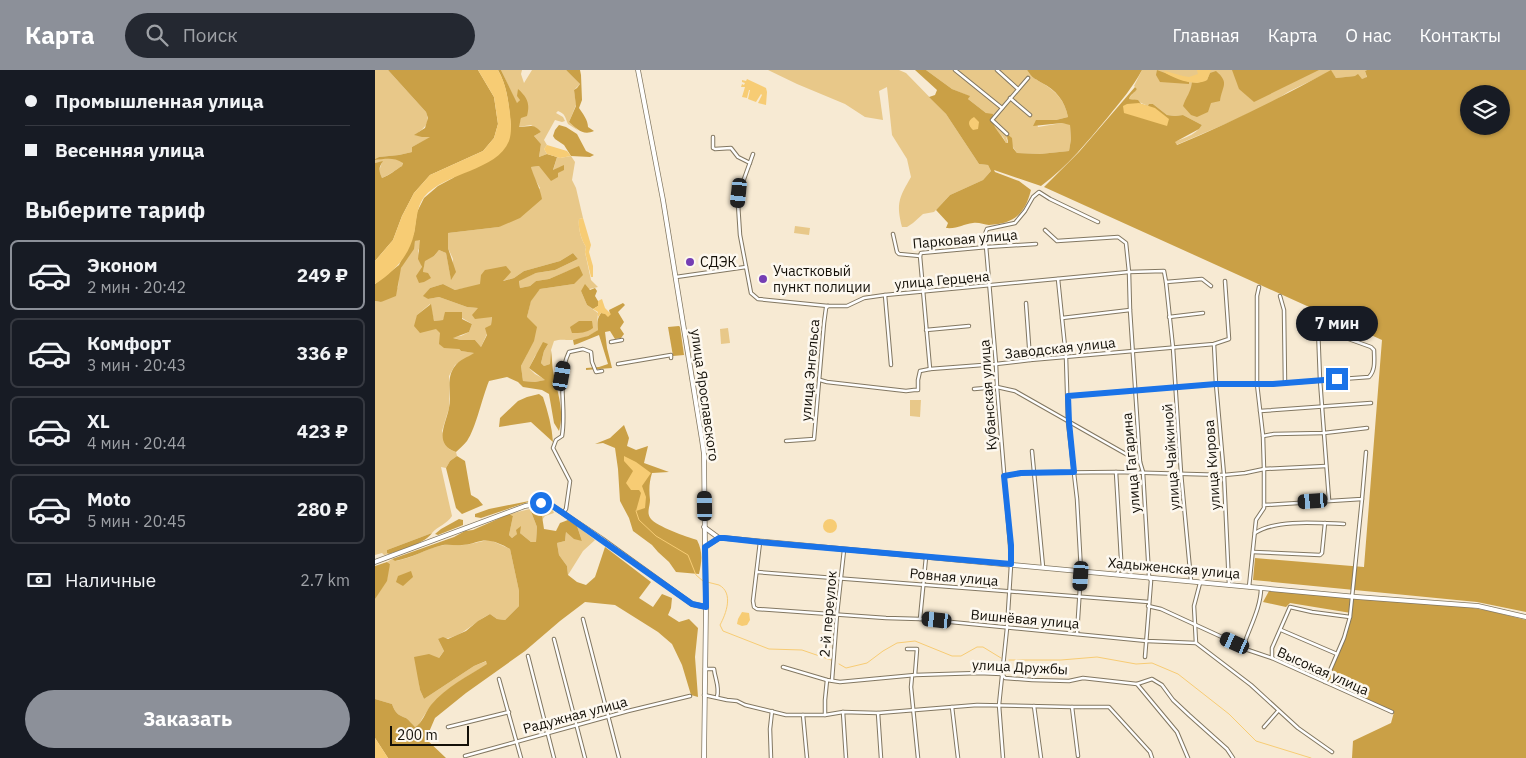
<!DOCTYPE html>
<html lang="ru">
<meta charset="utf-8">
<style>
:root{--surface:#171b24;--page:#242831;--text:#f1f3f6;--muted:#9ea1a6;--line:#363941;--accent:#8c9099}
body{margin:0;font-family:"IBM Plex Sans",sans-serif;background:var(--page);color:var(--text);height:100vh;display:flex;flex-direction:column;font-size:19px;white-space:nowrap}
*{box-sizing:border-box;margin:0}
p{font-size:16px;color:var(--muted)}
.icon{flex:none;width:28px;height:28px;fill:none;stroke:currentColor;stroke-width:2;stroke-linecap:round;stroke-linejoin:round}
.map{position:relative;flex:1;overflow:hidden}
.panel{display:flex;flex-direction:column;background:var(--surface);width:375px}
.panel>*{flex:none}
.guide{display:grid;align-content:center;height:110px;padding:0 25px;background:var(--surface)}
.controls{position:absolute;left:1085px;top:15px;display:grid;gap:10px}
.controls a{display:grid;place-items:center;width:50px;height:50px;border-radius:50%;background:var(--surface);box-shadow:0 1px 4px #0004;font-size:25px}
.scale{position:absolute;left:15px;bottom:12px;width:79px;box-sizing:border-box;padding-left:5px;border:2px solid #141008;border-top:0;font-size:14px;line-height:18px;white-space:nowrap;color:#141008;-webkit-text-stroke:4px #fdf8ef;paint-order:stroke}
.end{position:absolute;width:22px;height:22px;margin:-11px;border:6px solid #1a73e8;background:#fff;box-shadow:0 0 0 2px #fff}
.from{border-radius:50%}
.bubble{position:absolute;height:35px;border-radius:18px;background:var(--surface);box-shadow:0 1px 4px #0004;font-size:16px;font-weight:700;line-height:35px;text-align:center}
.car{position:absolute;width:15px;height:30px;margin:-15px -8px;border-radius:6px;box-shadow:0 0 4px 1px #0007;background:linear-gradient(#222 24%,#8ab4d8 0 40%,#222 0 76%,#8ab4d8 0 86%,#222 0)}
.guide b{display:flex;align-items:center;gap:18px;height:48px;font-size:19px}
.guide b+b{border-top:1px solid var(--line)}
.guide i{width:12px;height:12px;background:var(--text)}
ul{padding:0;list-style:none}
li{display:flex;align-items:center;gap:15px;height:70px;margin:0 10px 8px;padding:0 15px;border:2px solid var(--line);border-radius:8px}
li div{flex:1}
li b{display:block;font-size:19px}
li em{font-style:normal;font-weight:700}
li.current{border-color:var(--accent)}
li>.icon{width:45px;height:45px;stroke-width:1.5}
h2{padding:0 25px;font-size:22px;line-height:60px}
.pay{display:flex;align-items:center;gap:12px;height:55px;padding:0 25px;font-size:19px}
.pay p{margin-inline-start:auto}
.primary-button{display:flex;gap:10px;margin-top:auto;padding:10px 25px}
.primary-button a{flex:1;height:58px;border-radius:30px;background:var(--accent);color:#fff;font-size:20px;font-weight:700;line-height:58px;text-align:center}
header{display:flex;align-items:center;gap:30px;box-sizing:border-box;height:70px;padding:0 25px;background:var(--accent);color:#fff}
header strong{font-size:24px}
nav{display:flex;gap:28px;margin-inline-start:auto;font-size:18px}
.search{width:350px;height:45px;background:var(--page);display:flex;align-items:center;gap:12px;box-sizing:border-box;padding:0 18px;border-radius:28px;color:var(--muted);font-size:19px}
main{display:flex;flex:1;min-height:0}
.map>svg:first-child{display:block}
.green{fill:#e8c889}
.forest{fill:#caa046;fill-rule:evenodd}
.water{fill:#f7cc74}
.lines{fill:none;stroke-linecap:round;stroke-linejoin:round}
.stream{stroke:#f7cc74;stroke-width:1}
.minor-casing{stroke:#827761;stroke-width:4.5}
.tertiary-casing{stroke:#827761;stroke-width:5.5}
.secondary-casing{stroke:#827761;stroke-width:5.5}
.minor{stroke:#fff;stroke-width:2.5}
.tertiary{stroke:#fff;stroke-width:4}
.secondary{stroke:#fff;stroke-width:4}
.route{stroke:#1a73e8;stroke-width:6}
.poi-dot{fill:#753eb4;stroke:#fdf8ef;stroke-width:2}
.labels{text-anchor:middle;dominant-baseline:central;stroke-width:5;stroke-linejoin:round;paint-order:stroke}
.street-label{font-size:14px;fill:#141008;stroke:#fdf8ef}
.poi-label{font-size:14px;fill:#141008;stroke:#fdf8ef;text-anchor:start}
</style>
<header>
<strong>Карта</strong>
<div class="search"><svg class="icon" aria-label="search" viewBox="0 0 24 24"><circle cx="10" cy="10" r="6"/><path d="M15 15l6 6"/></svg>Поиск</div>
<nav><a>Главная</a><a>Карта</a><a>О нас</a><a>Контакты</a></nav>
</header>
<main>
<section class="panel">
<div class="guide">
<b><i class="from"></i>Промышленная улица</b>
<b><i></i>Весенняя улица</b>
</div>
<h2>Выберите тариф</h2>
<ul>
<li class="current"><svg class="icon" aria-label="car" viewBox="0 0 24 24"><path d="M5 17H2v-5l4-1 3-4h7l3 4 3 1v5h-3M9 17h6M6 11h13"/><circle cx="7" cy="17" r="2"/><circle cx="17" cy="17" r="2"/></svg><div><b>Эконом</b><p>2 мин · 20:42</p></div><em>249 ₽</em></li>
<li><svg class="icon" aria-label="car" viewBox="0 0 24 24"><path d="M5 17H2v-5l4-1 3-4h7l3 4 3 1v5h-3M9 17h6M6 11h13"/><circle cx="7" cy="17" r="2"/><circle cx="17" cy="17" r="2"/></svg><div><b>Комфорт</b><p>3 мин · 20:43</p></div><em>336 ₽</em></li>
<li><svg class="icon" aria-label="car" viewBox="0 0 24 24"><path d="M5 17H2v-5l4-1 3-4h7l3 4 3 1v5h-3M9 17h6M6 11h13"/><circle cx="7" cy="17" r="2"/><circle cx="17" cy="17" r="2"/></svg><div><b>XL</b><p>4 мин · 20:44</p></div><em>423 ₽</em></li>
<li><svg class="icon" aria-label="car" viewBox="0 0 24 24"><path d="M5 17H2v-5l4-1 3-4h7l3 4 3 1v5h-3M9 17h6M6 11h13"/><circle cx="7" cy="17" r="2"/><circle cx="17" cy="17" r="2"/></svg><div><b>Moto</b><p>5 мин · 20:45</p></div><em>280 ₽</em></li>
</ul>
<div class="pay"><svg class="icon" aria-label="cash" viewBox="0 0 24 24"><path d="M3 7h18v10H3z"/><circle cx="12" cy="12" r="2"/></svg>Наличные<p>2.7 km</p></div>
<div class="primary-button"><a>Заказать</a></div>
</section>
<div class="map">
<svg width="1151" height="688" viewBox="0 0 1151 688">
<rect width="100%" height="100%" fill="#f7ead3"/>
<g class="green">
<path d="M0,0H13L51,42C56,54 49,58 40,65L56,67L37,77V82L24,85L4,87L0,89Z"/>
<path d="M126,0H147L146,4L149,13L157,0H191L205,14L199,20L201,35L194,52L204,61L193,54C190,48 191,44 183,41L181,43L188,47L190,51L187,52L180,50L169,70L172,75L169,79L172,84L164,87L166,74L159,66L166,62L156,55L143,57L146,48L145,30L142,34Z"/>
<path d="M393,0H524L531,3L571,44L604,94L613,95L616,101L608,110L575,125L559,142L548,144L538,153L532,157H527C521,133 524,128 536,107L532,89L517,65L512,17L504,21L508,50L490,47L470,34L422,14Z"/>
<path d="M551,0H652C659,10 658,7 667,13C681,21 690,31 693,47L681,50H661L663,57L687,53L695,54L696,69L694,81L665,84L642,83L631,67L633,74L631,73L628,67L621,61L617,50L611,43L593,29L594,26L577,19Z"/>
<path d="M767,0H992L990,1L992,8L987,9L981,6L961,8L956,1L913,22L896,33L855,52L801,75L738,83C759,79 816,75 827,55L808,45L800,46L792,45L778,34L773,36L757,29H753L762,19L759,16Z"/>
<path d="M196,86L200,92L197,110L201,118L208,148L204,149C203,159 206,169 211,177L210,182L216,210L223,217L206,221L212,235L223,243L222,254L223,260C215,266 206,270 196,270C189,270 185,269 179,271L176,280L175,294L169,296L166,293L169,281L173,274L160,286L154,298L160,304L171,310L160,312L148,311L146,296L152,284V247L156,230L165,219L199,214L193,201L174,209L161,211L155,216L145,218L144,210L161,203L180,200L203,189L198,183L185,191L149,201L139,208L126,211L80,220L68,214L55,218L49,226L53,229L64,227L92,237L104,238L117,246L116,255L106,277L100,270H86L76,267L86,266L94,262L97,254L79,243L71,242L68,250L59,251L55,234L42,245L61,258L86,281L100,283L80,295L74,306V338L67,361L74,379L81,382L82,386L75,391L71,398L66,397L77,446C72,454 63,456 57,463L12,480V483L14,484L9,485L7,483L0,485V231L6,232L23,217C24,211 23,206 25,200C29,189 38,184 40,171L45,169V176L43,181L48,202L50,190L59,186L64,180L71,183L76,209L78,189L73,178V163L124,157L165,118L158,106L156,97L164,96L183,103L185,97L178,101L182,87L185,88Z"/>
<path d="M9,88L22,89L28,92L27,96C20,100 14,105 7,108L4,101L7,92L0,93V90Z"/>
<path d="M420,156L435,158L434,165L419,163Z"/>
<path d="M353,258L355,273L346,274L345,259Z"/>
<path d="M535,330H546L545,347L535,346Z"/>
<path d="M161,437L177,439L179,443L170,446L167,450V446Z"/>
<path d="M155,439L162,457L161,472H156L145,463V457L142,464L137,468L134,465L138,446L134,444Z"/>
<path d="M202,456L220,470L208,481L193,505L192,496L184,485L182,473L190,471L191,462L207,471Z"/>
<path d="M115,470L135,479L144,521V536L130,550L122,549L115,544C97,553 85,570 63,569L69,581L63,589L43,606L45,620L49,629L99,596L112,591L113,594C86,610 58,625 44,655L40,657C37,654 34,650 31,648C23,645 20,643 17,634L0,629V529L15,494L12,492L17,489L21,491C38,488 52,478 69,475C75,474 82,476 88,475C98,474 106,471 115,470Z"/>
</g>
<g class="forest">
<path d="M13,0H103L119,27L123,54L119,68L108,81L55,105L39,123L27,146L18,170L0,191V93L8,91C3,98 4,101 7,108C15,105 20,100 27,96L28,93C19,87 10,89 0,90V89L4,87L24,85L37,82V77L55,67H47L39,65L50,58L53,48L51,42Z"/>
<path d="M123,0H126L142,33L145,30L142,26L143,19C153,28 155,34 152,46L146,48L144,57C155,57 158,53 166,62L159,66L166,74L164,87L172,84L182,87L178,100L189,95V100L183,103V107L176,111L164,96L156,97C159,108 165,117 167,129L145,148L124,157L73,163V178L81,202L76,210L71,183L64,180L59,186L50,191L48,202L53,203L56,208L49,212L44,213L41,206L47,197L43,189L45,170L40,171L39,179L26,198L21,226L6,232L0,231V214L24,195L39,163L42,142L49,128L63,116L78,108L136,57C134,37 133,18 123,0Z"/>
<path d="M191,0H205L206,5L207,30L204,38C208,44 213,50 213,57L219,61C208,66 202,59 194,52L201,36L199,20L202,18L205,14Z"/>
<path d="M540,0H551L577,19L595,26L593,29L611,43L618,44C616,58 625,62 631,73H633L632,64L637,68L638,78L642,83L665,84L694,81L696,69L695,55L687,53L658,56L661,50H681L693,47C690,31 681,20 667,13C658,7 659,10 652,0H767C758,17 746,31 733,47C713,71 692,97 666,116L619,100L620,102L644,111L656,120C650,144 639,154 614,155C609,155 604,152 598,153C588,154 583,159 571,158L573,153L561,140L575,125L608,110L616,101L613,95L604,94L571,44L554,27L560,25L562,20Z"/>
<path d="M782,0L814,12V14L785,12L781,5Z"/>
<path d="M857,0H944L879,32L864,19Z"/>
<path d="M956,0L961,8L980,6L983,4L987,9L992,7L990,1L992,0H1151V542L1102,532L878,510L880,488L989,497L1007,270L669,117L704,82L760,17L762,19C760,23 755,24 754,29L763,30L766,34L773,36L774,34H778L792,45L800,46L808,45L827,55L824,59L800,72L802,75C855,53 905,28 956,0ZM1094,24H1126V56H1094Z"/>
<path d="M841,1C855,13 847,16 845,31L836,33L833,42L822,47L816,45L808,36C811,27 816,22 817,12L822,13L832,10L835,3Z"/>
<path d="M184,55L191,57L202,64L211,81L219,85L215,87L196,86L189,75L180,69L178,66L180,60Z"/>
<path d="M198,183L203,189L180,200L161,203L144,211L145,218L155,216L161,211L174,209L204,196L208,205L199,214L165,219L156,231L152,247L162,257L159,271L146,296L148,311L160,312L170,310L154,298L168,272L173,274L169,281L166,293L169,296L175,294L176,280C177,287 177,294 178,301C182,321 190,341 184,361L179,353L174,324L167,320L148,317L143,312L132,307L114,311C107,328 101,358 92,371C89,375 85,378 81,382C58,374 71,354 74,338C77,324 70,309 80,296C84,290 93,287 99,283L86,281L84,279L69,278L64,274L65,263L61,259L45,263L39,256L42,245L56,234L59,251L68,250L70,242H87V249L97,254L94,262L78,268L86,270H100L106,277L112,265L110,258L116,255L117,247L100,249L97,245L103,238L92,237L64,227L53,229L48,226L55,218L68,214L80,220L105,214L106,205L110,200L131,196L136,202L128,211L139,208L149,201L185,191Z"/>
<path d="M210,214L215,220L220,218L222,221L220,226L223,231V236L218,239L212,235L206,221Z"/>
<path d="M248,233L250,235L243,242L249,252L245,258L249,264L246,268L240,269L235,261L230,262L232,278L237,298L211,300V298L224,297L233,294L224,265L202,274L199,275L198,270L213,266L223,260C222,253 222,249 226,243L235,244L234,240Z"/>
<path d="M204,251H217L218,258C211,263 205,263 197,263L195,257Z"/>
<path d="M304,256L305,257L309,285L298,286L293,257Z"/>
<path d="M164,324L168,327C173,342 177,357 178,372L156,352L124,357L125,348L143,331L152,327Z"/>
<path d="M249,355L254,368L252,376L261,380L273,376L269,393L294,402L277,403C274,413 274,420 275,430C275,437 271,443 276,449C281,456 312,467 322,470C328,482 327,491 324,504L301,502L294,492L283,482L277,475L258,461L254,448L245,431L243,399L240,378L228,373L220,374L235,368Z"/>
<path d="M82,386L90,391L96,425L103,429L108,435L87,444L81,438L71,398L75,391Z"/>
<path d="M159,430L106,448L100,447V444L114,439Z"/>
<path d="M161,437L167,446L169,459L181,461L185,453L193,450L202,456L207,471L199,469L191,462L190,471L182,473L184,485L192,496L193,505L202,512L211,515L220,507L230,477L276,512L264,528L278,537L287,524L297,528L296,538L293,545L304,552L314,549L323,558L320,587L323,627L316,625L307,595L297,574L283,562L240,535L210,532L185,551L150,581L91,623L60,648L51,669L71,688H13L0,668V629L17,634C20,643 23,645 31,648C34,650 37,654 40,657C47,654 51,641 56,635C71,617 93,606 112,594L111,591L99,596L49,629L45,620L39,587L54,584L64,588L69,581L63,569L68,567L73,569L91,561L103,551L115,544L122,549L130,550L144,536V521L135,479C126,474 116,469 106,471C100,472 94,475 87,475C81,476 74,474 68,475C51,479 37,488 20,491L17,489L79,467L90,461L98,460L134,444L138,446L134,465L137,468L142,464L141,460L146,456L145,463L156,472H161L162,457L155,439Z"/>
<path d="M84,449L88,450V455L63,465L60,464L66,459Z"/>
<path d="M57,463C51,473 25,480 14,484L12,483V480Z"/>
<path d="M12,492L15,494L12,511L0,529V496Z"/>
<path d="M36,501L38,507L28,516L21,512L23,506Z"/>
<path d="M894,521H913L1092,537L1115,541L1151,550V688H977L978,671L1016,653L1019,642L951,612L972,564L976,543L915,533L911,537L888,532Z"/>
</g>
<g class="water">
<path d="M103,0H123C131,14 133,28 135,44C136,53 137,62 134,71C122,101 70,102 49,127C41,138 42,151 39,164C34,186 19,202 0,214V191L18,170L27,146L39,123L55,105L108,81L119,68L123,54L119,27Z"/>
<path d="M822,0H836L832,10C821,17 799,9 789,2L790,1L808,6L814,7L823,4Z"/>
<path d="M372,9L391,18L392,22L391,35L383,33L387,25L386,24L381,32L373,29L375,20H374L372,28L367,27L370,17H366L367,14L369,15L370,13L367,12V10L371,11Z"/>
<path d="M764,33L780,38L794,49L792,56L749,43L748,36L752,34Z"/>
<path d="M599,47L604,52L603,59L598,60C593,55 592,51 599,47Z"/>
<path d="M172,75L192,81L196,86L185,88L172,84L169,79Z"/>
<path d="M208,148L216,175L214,182L218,196V207H216L210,182L211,177C206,169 203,159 204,149Z"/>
<path d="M227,229L230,238L236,244L233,247L230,244L226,243L223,247V242L218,239L223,236V231Z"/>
<path d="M249,386L261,392L276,403L267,416L271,427L270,438L261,441L266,423L264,420H256L251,413L258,401L249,391Z"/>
<circle cx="455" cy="456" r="7"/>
<path d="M367,542L374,543L375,550L372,555L367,556L362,554L363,549Z"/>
<path d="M0,668L13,688H0Z"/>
</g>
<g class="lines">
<g class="stream">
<path d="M261,441L264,450L281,466L313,485L321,505L328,511"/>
<path d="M332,512C336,513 340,514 344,515C359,523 351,544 345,555L348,561L394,579L427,580L456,590"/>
<path d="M634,590H686L722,587L761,594L777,593L803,604L854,644L881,671L936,688"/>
<path d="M464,594L471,598L492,593L508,581L522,573L540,571L577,586H586L602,577H608L626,588"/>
</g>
<g class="minor-casing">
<g id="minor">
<path d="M580,0L627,38"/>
<path d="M622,0L643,19"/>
<path d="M635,28L655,45"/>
<path d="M632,64L617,50L653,8"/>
<path d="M338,67V78L340,79L356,78L363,87L375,93"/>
<path d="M378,84L364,123L363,134L365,165L376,223L383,229L453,236H472L489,228L510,225L754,202L789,201L791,212L798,278L806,403L816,511"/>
<path d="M670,160L682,171L743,167L751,173L754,202L755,240L765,392L768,402L774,506L776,511L770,587"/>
<path d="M518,164L522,182L524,184L545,186L546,183L612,177L661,174"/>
<path d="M545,186L555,299"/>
<path d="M301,207L371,197"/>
<path d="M683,209L691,287L693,352L702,429L706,501L702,564"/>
<path d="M791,212L827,209L836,216"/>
<path d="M510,225L516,295"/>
<path d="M905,226L909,240L910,313"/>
<path d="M651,233L655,290"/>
<path d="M794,247L828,243"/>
<path d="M687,248L755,240"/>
<path d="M943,258L945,310L954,430"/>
<path d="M551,260L594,256"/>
<path d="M236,272L247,270"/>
<path d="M839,274L841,314L849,405L854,515"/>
<path d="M243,294L296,285V288"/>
<path d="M445,310L452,312L531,321L539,320H543V310L545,301L555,299L621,294L655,290L839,274L854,269L850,211"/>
<path d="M599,319L622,317L640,321L765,392"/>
<path d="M693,326L841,314H898L994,307C1001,300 999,289 999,280L996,277L943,258L946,246"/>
<path d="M885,341L996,333"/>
<path d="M888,366L899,364L949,363L992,358"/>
<path d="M411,371L439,369L449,253L451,238L453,236"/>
<path d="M657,381L668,497"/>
<path d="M741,402L746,488V495L742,504"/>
<path d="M629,406L646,403L741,402L849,405L870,403L889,399L951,396"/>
<path d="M889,435L987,429L991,382"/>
<path d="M188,443L191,439L195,411L178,378L181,370L187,366C192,337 181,310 194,282L208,279L216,282L217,292L221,302L227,301"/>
<path d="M880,463C901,449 944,453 969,454"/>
<path d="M385,472L378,531L379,537L382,539L511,548L545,549L772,571L821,573L876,615L923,658L957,682"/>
<path d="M878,482L945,485L947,483L950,453"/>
<path d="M382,502L774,532"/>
<path d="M874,517L881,450L889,438V399L888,366L882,314V226L884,217"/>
<path d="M773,536L786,539L860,573"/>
<path d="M208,549L244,688"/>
<path d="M545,549L551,487"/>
<path d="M906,560L962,584"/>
<path d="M179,569L210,688"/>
<path d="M871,569C877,553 886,535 886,518"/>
<path d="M821,573L819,536L825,513"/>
<path d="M532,579H542L540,605"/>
<path d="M870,579L897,588L1017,642"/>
<path d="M153,586L179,688"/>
<path d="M897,588V578L915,537L937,542L975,547"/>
<path d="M408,597L452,610L465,612L540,605L604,603L627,604L630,608L657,610L694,611L708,608L762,614L802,662L813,688"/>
<path d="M330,599H339C340,609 345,617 342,627"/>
<path d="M537,606L536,617L543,688"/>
<path d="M124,609L146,688"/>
<path d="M457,610L462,544L469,480"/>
<path d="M950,612L969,568L975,547L987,429"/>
<path d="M762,614L777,609L787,615L798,630L814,645L852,679L858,688"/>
<path d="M329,625L352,630L362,631L370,635L411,645H450L468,642L503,643L602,635L697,637H734L775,682L777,688"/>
<path d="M659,636L666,688"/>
<path d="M577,637L583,688"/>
<path d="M697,637L703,686"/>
<path d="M468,642L471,688"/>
<path d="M503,643L506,688"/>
<path d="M428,645L432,688"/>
<path d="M450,645V630L452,610"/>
<path d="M73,657L134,642"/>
<path d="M889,657L903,641"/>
<path d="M90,686L253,641L315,626"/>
<path d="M396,688L395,659L397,641"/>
<path d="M628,688L624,635L632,558L636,495L635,475L622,317L621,294L610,164L612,159L640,153L650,141L658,127L664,122L675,129L723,152"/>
</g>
</g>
<g class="tertiary-casing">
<g id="tertiary">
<path d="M263,0L288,130L327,370L329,384L330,477"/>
<path d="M329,457L344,468"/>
<path d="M329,688L331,537"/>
</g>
</g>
<g class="secondary-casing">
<path id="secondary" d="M0,492L150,436L161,434L173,433L227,469L317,534L331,537L330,477L344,468H349L982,527L1103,536L1151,547"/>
</g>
<use href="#minor" class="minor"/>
<use href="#tertiary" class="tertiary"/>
<use href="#secondary" class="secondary"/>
</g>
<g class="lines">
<path class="route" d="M166,433H173L188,443L317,534L331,537L330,477L344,468H349L385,472L636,494V475L629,406L646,403L699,402L694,352L693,326L841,314H898L962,309"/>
</g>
<g class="poi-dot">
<circle cx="315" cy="192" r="5"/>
<circle cx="388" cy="209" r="5"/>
</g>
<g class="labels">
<g class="street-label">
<text transform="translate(590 169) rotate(-5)">Парковая улица</text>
<text transform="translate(567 210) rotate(-5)">улица Герцена</text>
<text transform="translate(685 278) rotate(-6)">Заводская улица</text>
<text transform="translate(435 300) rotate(-85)">улица Энгельса</text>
<text transform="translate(330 325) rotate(82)">улица Ярославского</text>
<text transform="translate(613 325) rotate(-94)">Кубанская улица</text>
<text transform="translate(796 387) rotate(-94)">улица Чайкиной</text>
<text transform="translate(756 393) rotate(-95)">улица Гагарина</text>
<text transform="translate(837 395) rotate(-94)">улица Кирова</text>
<text transform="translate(799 498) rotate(5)">Хадыженская улица</text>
<text transform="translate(579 507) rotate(5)">Ровная улица</text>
<text transform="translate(453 544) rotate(-85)">2-й переулок</text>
<text transform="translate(650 549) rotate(5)">Вишнёвая улица</text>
<text transform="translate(645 597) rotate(3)">улица Дружбы</text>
<text transform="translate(948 601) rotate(24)">Высокая улица</text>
<text transform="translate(200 645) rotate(-15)">Радужная улица</text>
</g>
<g class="poi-label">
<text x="325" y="192">СДЭК</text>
<text x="398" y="201">Участковый<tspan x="398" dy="16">пункт полиции</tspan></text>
</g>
</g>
</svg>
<div class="controls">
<a><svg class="icon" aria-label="layers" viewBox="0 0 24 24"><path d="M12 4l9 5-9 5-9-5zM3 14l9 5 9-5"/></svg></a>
</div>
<div class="scale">200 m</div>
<i class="end from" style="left:166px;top:433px"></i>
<i class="end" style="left:962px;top:309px"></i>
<div class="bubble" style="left:921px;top:236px;width:82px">7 мин</div>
<i class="car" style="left:364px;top:123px;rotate:186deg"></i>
<i class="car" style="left:187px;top:306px;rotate:10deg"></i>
<i class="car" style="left:938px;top:431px;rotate:266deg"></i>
<i class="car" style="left:330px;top:436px;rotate:359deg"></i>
<i class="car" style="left:706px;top:506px;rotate:184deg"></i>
<i class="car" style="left:562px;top:550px;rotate:276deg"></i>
<i class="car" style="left:860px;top:573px;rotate:294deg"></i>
</div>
</main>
